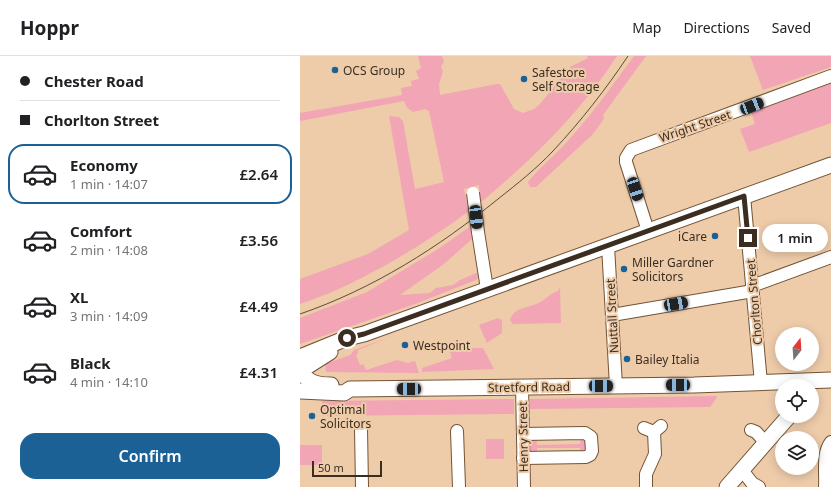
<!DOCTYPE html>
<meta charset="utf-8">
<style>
:root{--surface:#fff;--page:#f6f6f6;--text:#202124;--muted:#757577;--line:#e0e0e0;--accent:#1b6195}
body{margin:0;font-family:"Noto Sans",sans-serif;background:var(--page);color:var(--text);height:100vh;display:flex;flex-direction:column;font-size:15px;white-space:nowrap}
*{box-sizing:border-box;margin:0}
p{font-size:13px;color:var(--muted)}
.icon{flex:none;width:22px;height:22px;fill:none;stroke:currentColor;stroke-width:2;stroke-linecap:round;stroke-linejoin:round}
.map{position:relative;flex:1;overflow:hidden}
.details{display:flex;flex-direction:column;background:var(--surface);width:300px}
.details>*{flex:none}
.banner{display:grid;align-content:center;height:88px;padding:0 20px;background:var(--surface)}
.needle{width:26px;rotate:17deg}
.controls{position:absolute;left:475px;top:271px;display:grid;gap:8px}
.controls a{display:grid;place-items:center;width:44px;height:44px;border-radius:50%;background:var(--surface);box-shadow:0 2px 10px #0003;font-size:20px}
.scale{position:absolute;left:12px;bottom:10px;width:70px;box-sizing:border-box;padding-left:4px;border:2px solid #3b2e21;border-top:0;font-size:11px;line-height:14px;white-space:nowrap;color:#3b2e21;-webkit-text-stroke:3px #eca;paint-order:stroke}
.end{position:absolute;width:18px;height:18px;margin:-9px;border:5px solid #3b2e21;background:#fff;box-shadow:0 0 0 2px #fff}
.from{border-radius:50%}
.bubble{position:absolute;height:28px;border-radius:14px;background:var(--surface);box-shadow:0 2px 10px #0003;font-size:13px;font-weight:600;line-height:28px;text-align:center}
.car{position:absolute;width:12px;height:24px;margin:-12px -6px;border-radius:5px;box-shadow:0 0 3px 1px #0007;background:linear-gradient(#222 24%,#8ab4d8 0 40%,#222 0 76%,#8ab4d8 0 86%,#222 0)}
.banner b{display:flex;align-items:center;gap:14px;height:38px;font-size:15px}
.banner b+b{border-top:1px solid var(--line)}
.banner i{width:10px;height:10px;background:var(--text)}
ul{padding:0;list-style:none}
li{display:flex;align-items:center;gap:12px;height:60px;margin:0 8px 6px;padding:0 12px;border:2px solid transparent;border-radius:16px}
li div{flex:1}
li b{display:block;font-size:15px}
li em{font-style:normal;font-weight:600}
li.selected{border-color:var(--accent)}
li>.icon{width:36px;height:36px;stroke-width:1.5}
.action{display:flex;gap:8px;margin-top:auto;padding:8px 20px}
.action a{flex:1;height:46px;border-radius:16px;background:var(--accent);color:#fff;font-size:16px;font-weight:600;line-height:46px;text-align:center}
header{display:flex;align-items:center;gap:24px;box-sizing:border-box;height:56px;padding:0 20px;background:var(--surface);border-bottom:1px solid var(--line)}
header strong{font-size:19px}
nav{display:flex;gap:22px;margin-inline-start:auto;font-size:14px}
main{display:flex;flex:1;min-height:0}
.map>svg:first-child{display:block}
.green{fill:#f2a5b5}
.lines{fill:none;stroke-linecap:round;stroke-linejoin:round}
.minor-casing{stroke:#725436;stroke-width:14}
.major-casing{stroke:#725436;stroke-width:17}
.minor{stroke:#fff;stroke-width:12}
.major{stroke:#fff;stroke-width:15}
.tram{stroke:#5c4b3b;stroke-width:1}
.minor-bridge-casing{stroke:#725436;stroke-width:14;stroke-linecap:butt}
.minor-bridge{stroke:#fff;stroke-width:12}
.route{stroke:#3b2e21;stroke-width:5}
.poi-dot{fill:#1b6195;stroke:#eca;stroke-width:1.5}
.labels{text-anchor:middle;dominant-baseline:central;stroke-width:4;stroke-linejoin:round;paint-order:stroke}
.poi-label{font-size:12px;fill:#3b2e21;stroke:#eca;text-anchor:start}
.street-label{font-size:12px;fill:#3b2e21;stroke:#eca}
</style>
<header>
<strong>Hoppr</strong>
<nav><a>Map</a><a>Directions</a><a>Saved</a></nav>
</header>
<main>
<section class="details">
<div class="banner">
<b><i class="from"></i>Chester Road</b>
<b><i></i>Chorlton Street</b>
</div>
<ul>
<li class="selected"><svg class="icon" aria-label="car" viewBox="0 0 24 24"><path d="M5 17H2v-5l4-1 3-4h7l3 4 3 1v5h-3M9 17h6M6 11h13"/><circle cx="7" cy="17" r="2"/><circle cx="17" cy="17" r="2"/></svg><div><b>Economy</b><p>1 min · 14:07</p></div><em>£2.64</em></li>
<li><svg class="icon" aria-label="car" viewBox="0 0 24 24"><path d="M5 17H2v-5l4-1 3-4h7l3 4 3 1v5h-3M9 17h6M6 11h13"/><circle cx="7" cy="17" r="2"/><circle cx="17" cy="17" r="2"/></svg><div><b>Comfort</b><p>2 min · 14:08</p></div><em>£3.56</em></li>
<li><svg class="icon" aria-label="car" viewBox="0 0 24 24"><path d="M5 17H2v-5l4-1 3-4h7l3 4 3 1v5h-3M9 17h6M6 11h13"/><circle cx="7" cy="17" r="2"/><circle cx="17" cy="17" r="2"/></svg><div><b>XL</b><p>3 min · 14:09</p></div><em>£4.49</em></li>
<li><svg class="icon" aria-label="car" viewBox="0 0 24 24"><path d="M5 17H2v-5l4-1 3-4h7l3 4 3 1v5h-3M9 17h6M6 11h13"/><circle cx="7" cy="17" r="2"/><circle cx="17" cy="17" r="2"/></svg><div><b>Black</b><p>4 min · 14:10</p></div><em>£4.31</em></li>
</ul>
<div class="action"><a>Confirm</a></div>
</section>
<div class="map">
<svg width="531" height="431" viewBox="0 0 531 431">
<rect width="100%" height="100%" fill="#eca"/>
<g class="green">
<path d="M118,0H142L144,5L141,11L143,15L139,28L140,39L197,28H200L214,53L223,57L234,53L240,48L270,11L288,2L287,0H317C281,56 232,104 180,147L179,129L164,133L169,155C122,190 56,230 0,248V223L68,198L109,174L89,60L99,61L103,65L115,133L144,126L129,55L125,53L113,56L107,52L104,45L0,65V57L102,39L101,32L112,30L111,25L119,23L116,15L121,12Z"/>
<path d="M334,0H346L303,59L304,63L292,79L236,131H230L228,126C239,112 253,101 265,88C290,61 312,30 334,0Z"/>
<path d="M450,0H531V11L463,34Z"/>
<path d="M531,27V67L449,96L440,73L455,68L451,55Z"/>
<path d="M171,170L172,183L144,208L100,239L130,237L136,232L153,229L160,224L179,216V221L176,224L115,248L0,288V262L67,236L138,193Z"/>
<path d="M260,231L261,267L213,268L210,264C214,250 232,252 242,245C250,240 248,239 258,235Z"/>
<path d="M198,262L202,264V277L187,287L179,269Z"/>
<path d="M93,280L58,294V297L56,299L60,309L63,308L66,314L97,304L108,307L115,305L119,317L26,316L25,308L50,299L54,294Z"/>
<path d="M158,292H183L194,313L122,316V312L152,302L150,296Z"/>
<path d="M417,340L416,343L410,351L230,353V343Z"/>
<path d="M214,343V358L25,360L24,356H22V345Z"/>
<path d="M281,379H284L288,394L281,399L280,392H237V400H229L228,380H236L237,389L280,388Z"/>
<rect x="186" y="383" width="18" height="20"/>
<rect x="0" y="389" width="22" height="20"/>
</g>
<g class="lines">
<g class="minor-casing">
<g id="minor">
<path d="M444,140L461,327"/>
<path d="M348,175L326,106V102L331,94L531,20"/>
<path d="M178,176L187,233"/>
<path d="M308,190L316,330"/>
<path d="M452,230L531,201"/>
<path d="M312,259L453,235"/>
<path d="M222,330L224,431"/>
<path d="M61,372L62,431"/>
<path d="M344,372L354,376L361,370"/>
<path d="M451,374L456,376L466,387"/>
<path d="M157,375L159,431"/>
<path d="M223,378L285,377L291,381L292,395L290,399L286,401L223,402"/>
<path d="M442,414L452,427L459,431"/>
<path d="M346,431V418L355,398L354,376"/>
<path d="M525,431C526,417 522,397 531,386"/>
</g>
</g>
<g class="major-casing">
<g id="major">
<path d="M30,296L0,315C9,327 16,329 31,329"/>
<path d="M0,301L47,282L64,278L531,109"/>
<path d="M0,335L44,337L50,333L394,329L531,324"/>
<path d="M427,431L489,360"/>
</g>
</g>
<use href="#minor" class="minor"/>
<use href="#major" class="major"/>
<path class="tram" d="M0,258C73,233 139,191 198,143C217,128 236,113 253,95C281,65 306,33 328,0"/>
<g class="minor-bridge-casing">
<path id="minor-bridge" d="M173,137L178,176"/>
</g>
<use href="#minor-bridge" class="minor-bridge"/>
</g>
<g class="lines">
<path class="route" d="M47,282L64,278L444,140L448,182"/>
</g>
<g class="poi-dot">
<circle cx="35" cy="14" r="4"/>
<circle cx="224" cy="23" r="4"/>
<circle cx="415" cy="180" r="4"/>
<circle cx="324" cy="213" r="4"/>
<circle cx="105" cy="289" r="4"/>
<circle cx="327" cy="303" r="4"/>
<circle cx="12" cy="360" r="4"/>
</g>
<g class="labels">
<g class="poi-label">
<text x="43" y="14">OCS Group</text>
<text x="232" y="16">Safestore<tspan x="232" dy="14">Self Storage</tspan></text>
<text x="407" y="180" text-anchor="end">iCare</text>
<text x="332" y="206">Miller Gardner<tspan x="332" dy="14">Solicitors</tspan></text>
<text x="113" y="289">Westpoint</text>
<text x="335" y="303">Bailey Italia</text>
<text x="20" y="353">Optimal<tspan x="20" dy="14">Solicitors</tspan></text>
</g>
<g class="street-label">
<text transform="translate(395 70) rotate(-19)">Wright Street</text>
<text transform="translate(454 246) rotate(-95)">Chorlton Street</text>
<text transform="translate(312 260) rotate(-93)">Nuttall Street</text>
<text transform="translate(229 331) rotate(-1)">Stretford Road</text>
<text transform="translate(223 381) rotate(-91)">Henry Street</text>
</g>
</g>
</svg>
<div class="controls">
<a><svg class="needle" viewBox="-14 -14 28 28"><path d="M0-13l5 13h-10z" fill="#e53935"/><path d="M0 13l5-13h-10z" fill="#757577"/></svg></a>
<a><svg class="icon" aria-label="locate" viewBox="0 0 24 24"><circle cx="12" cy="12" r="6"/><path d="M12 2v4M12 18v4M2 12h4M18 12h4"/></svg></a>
<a><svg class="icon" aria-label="layers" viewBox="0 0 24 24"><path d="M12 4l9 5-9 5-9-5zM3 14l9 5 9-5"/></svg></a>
</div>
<div class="scale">50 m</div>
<i class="end from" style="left:47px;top:282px"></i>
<i class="end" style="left:448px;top:182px"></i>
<div class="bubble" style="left:462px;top:168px;width:66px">1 min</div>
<i class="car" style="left:452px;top:50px;rotate:69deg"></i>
<i class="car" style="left:335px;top:133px;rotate:162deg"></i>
<i class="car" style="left:176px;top:161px;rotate:173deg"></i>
<i class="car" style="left:376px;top:248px;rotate:80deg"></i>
<i class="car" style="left:378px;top:329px;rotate:270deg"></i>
<i class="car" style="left:301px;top:330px;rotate:90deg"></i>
<i class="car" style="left:109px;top:333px;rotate:270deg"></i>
</div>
</main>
